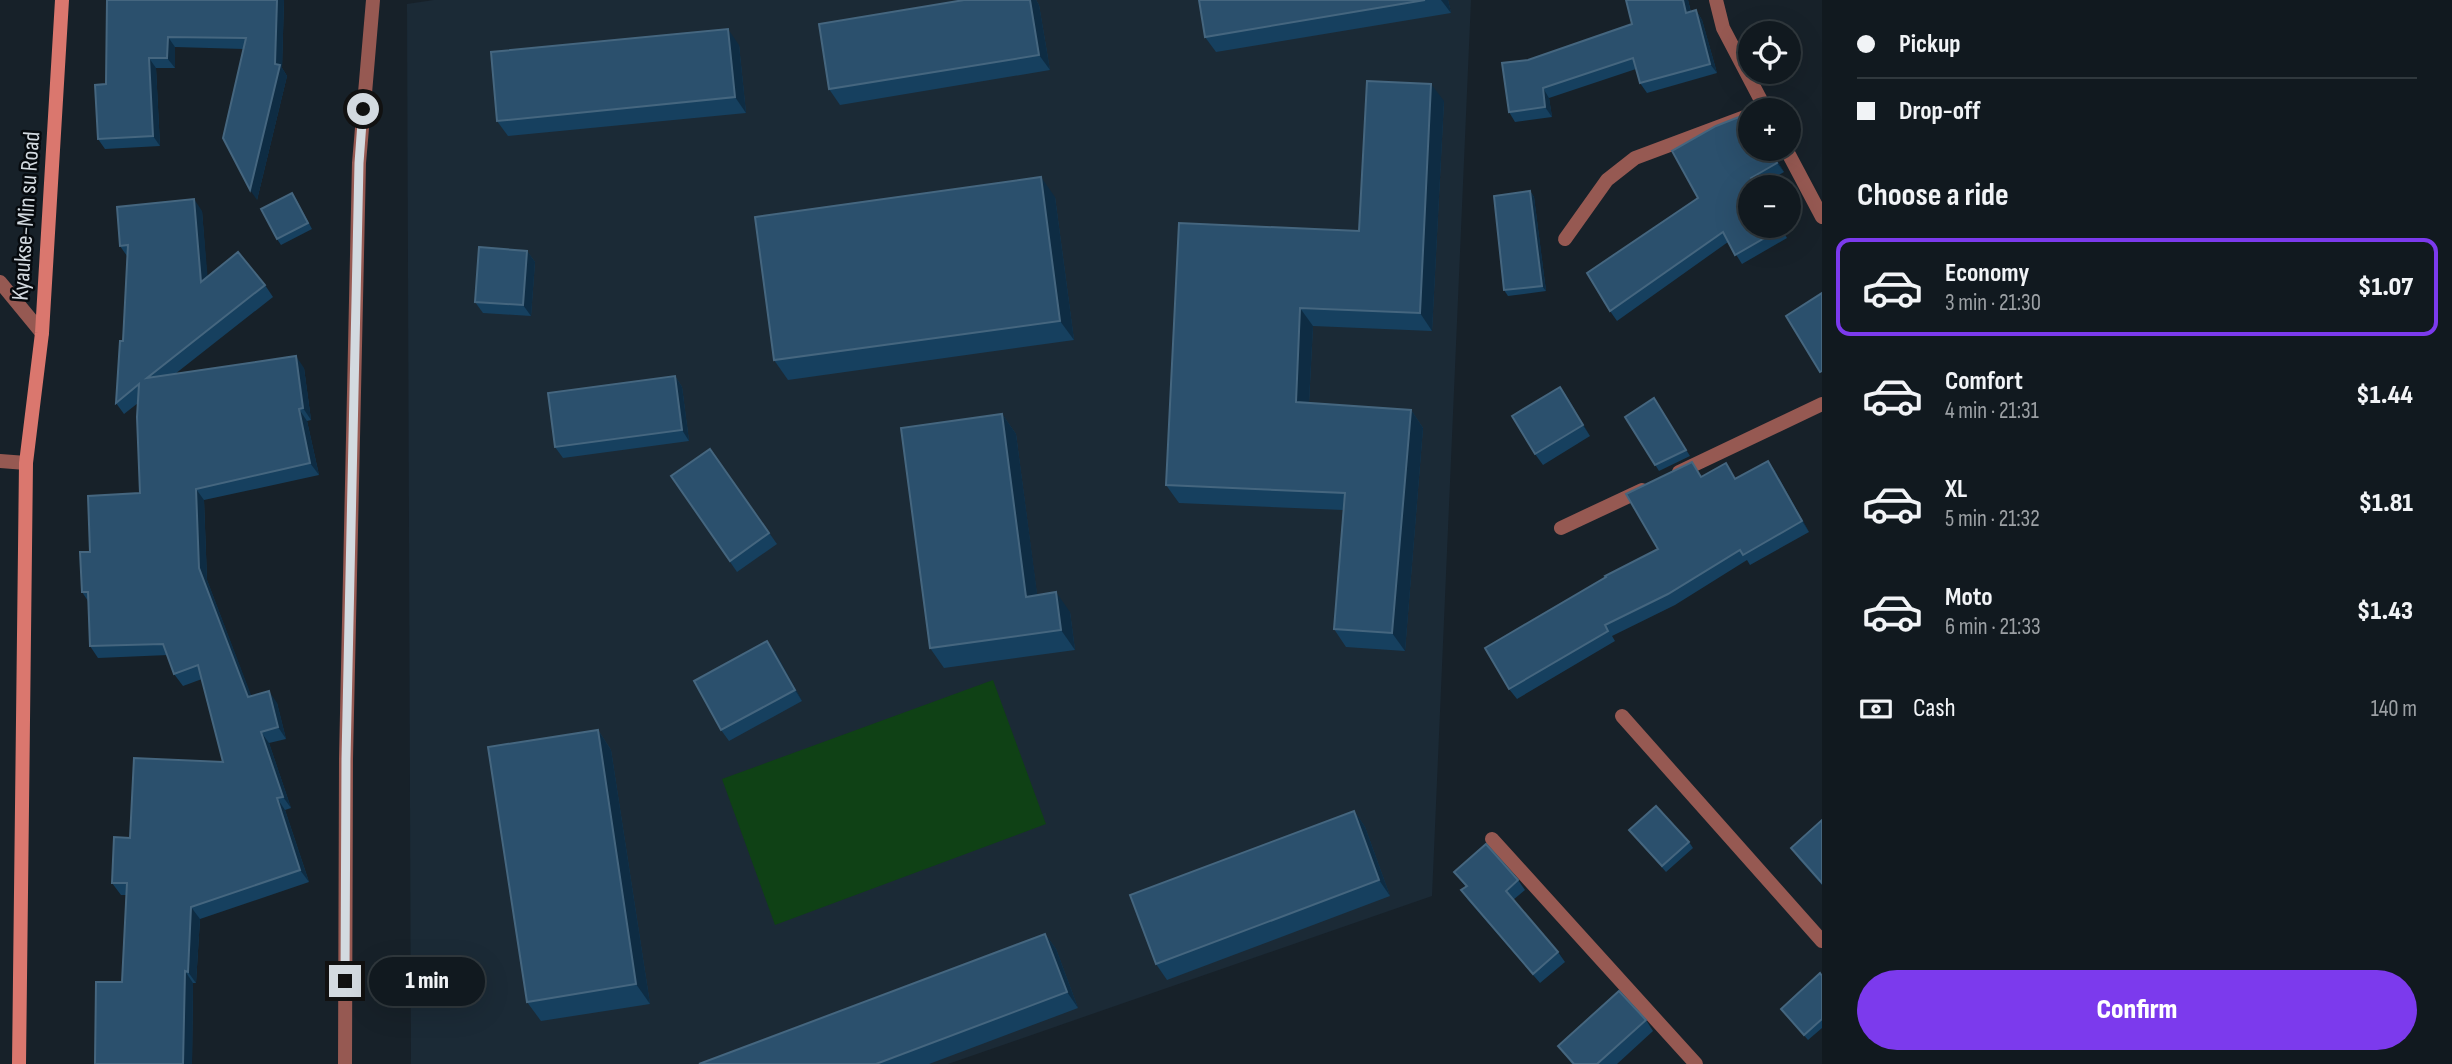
<!DOCTYPE html>
<meta charset="utf-8">
<style>
:root{--surface:#11191f;--page:#1a2228;--text:#f1f3f6;--muted:#9ca0a4;--line:#30383d;--accent:#7c3aed}
body{margin:0;font-family:"Sofia Sans Condensed",sans-serif;background:var(--page);color:var(--text);height:100vh;display:flex;flex-direction:column;font-size:26px;white-space:nowrap}
*{box-sizing:border-box;margin:0}
p{font-size:23px;color:var(--muted)}
.icon{flex:none;width:38px;height:38px;fill:none;stroke:currentColor;stroke-width:2;stroke-linecap:round;stroke-linejoin:round}
.map{position:relative;flex:1;overflow:hidden}
.side{display:flex;flex-direction:column;background:var(--surface);width:630px}
.side>*{flex:none}
.top-card{display:grid;align-content:center;height:154px;padding:0 35px;background:var(--surface)}
.controls{position:absolute;left:1738px;top:21px;display:grid;gap:14px}
.controls a{display:grid;place-items:center;width:63px;height:63px;border-radius:50%;background:var(--surface);box-shadow:0 7px 28px #0002,0 0 0 2px var(--line);font-size:35px}
.end{position:absolute;width:32px;height:32px;margin:-16px;border:9px solid #d3dae0;background:#111;box-shadow:0 0 0 4px #111}
.from{border-radius:50%}
.bubble{position:absolute;height:49px;border-radius:24px;background:var(--surface);box-shadow:0 7px 28px #0002,0 0 0 2px var(--line);font-size:23px;font-weight:800;line-height:49px;text-align:center}
.top-card b{display:flex;align-items:center;gap:24px;height:66px;font-size:26px}
.top-card b+b{border-top:2px solid var(--line)}
.top-card i{width:18px;height:18px;background:var(--text)}
ul{padding:0;list-style:none}
li{display:flex;align-items:center;gap:21px;height:98px;margin:0 14px 10px;padding:0 21px;border:4px solid transparent;border-radius:14px}
li div{flex:1}
li b{display:block;font-size:26px}
li em{font-style:normal;font-weight:800}
li.selected{border-color:var(--accent)}
li>.icon{width:63px;height:63px;stroke-width:1.5}
h2{padding:0 35px;font-size:32px;line-height:84px}
.pay{display:flex;align-items:center;gap:18px;height:77px;padding:0 35px;font-size:26px}
.pay p{margin-inline-start:auto}
.primary-button{display:flex;gap:14px;margin-top:auto;padding:14px 35px}
.primary-button a{flex:1;height:80px;border-radius:42px;background:var(--accent);color:#fff;font-size:28px;font-weight:800;line-height:80px;text-align:center}
main{display:flex;flex:1;min-height:0}
.map>svg:first-child{display:block}
.built{fill:#1b2a36}
.pitch{fill:#0f4115}
.lines{fill:none;stroke-linecap:round;stroke-linejoin:round}
.street{stroke:#965952;stroke-width:14}
.secondary{stroke:#da776e;stroke-width:14}
.wall{fill:#16405f}
.shaded-wall{fill:#0e2c43}
.building{fill:#2b506d;stroke:#45667f;stroke-width:2}
.route{stroke:#d3dae0;stroke-width:9}
.labels{text-anchor:middle;dominant-baseline:central;stroke-width:5;stroke-linejoin:round;paint-order:stroke}
.street-label{font-size:24px;fill:#d3dae0;stroke:#060a0e}
</style>
<main>
<div class="map">
<svg width="1822" height="1064" viewBox="0 0 1822 1064">
<rect width="100%" height="100%" fill="#172129"/>
<path class="built" d="M434,0H1471L1432,896L948,1064H411L407,4Z"/>
<path class="pitch" d="M993,680L1046,824L775,925L722,779Z"/>
<g class="lines">
<g class="street">
<path d="M1716,0L1723,28L1766,110"/>
<path d="M1786,149L1822,217"/>
<path d="M1565,239L1607,180L1635,158L1750,115"/>
<path d="M0,282L42,333"/>
<path d="M0,461L26,463"/>
<path d="M1679,472L1822,404"/>
<path d="M1561,528L1642,490"/>
<path d="M1622,716L1822,941"/>
<path d="M1492,839L1696,1064"/>
<path d="M345,1064L346,759L359,163L373,0"/>
</g>
<path class="secondary" d="M19,1064L26,463L42,333L62,0"/>
</g>
<g class="wall">
<path d="M107,0H284L282,68L287,76L257,200L244,49L175,47V68H156L160,146L105,149L98,139L106,84Z"/>
<path d="M964,0H1036L1039,5L1050,70L840,105L829,89Z"/>
<path d="M1199,0H1448L1451,13L1216,52L1205,37Z"/>
<path d="M1626,0H1688L1691,12L1696,10L1702,20L1717,73L1647,93L1640,83L1636,69L1549,98L1552,117L1515,122L1509,112L1528,60L1632,24Z"/>
<path d="M739,45L746,113L508,136L497,121Z"/>
<path d="M1444,101L1432,331L1313,326L1309,403L1411,410L1423,428L1405,651L1346,647L1334,629L1343,510L1179,503L1166,485L1359,231Z"/>
<path d="M1750,149H1770L1784,172L1758,187H1750L1780,226L1787,238L1742,264L1728,242L1617,321L1610,311L1698,198Z"/>
<path d="M1530,191L1534,197L1546,291L1508,296L1504,290Z"/>
<path d="M1055,197L1074,340L788,380L774,360Z"/>
<path d="M296,199L312,229L281,245L277,239Z"/>
<path d="M202,211L207,276L265,285L273,297L175,374L304,368L311,420L307,421L319,475L204,500L207,580L251,696L277,703L286,739L269,743L291,808L285,810L309,882L200,919L196,983H193L192,1064H95L122,982L126,895H121L112,883L130,838L223,762L202,679L183,686L174,674L168,655L98,658L90,646L88,601L82,592L90,552L140,493L138,403L124,414L116,403L123,341L127,256L120,246Z"/>
<path d="M527,251L535,262L531,316L483,313L475,302Z"/>
<path d="M675,376L682,387L689,441L563,458L555,447Z"/>
<path d="M1560,387L1590,436L1543,465L1535,454Z"/>
<path d="M1654,398L1690,456L1659,471L1625,417Z"/>
<path d="M1002,414L1016,434L1037,595L1070,612L1075,650L944,668L930,648Z"/>
<path d="M710,449L777,544L737,572L671,476Z"/>
<path d="M1768,461L1775,471L1809,532L1750,565L1747,560L1675,605L1612,636L1615,641L1517,699L1509,689L1606,577L1658,549L1702,476L1736,479Z"/>
<path d="M767,641L775,652L802,701L729,741L721,730Z"/>
<path d="M598,730L611,750L650,1004L541,1021L527,1002Z"/>
<path d="M1354,811L1365,827L1390,896L1167,980L1156,964Z"/>
<path d="M1822,820V885L1799,859L1791,848Z"/>
<path d="M1629,830L1689,842L1693,848L1666,872Z"/>
<path d="M1454,872L1518,880L1525,890L1513,900L1558,952L1565,962L1540,983L1468,900L1461,890L1466,887Z"/>
<path d="M1045,934L1056,949L1078,1008L929,1064H699Z"/>
<path d="M1822,976V1028L1808,1040L1781,1009Z"/>
<path d="M1646,1020L1653,1031L1617,1064H1572L1558,1046Z"/>
</g>
<g class="shaded-wall">
<path d="M277,0H284L282,68L287,76L257,200L250,190L275,64Z"/>
<path d="M1030,0H1036L1039,5L1050,70L1039,55Z"/>
<path d="M1441,0H1448L1451,13Z"/>
<path d="M1683,0H1688L1693,22L1686,13Z"/>
<path d="M1696,10L1702,20L1717,73L1710,64Z"/>
<path d="M728,29L739,45L746,113L735,97Z"/>
<path d="M168,37L175,47V68L167,58Z"/>
<path d="M149,58L156,68L160,146L153,136Z"/>
<path d="M1431,84L1444,101L1432,331L1420,313Z"/>
<path d="M1543,88L1549,98L1552,117L1545,107Z"/>
<path d="M1769,149H1770L1784,172L1777,163Z"/>
<path d="M1041,177L1055,197L1074,340L1060,321Z"/>
<path d="M1530,191L1534,197L1546,291L1542,286Z"/>
<path d="M194,199L202,211L209,293L201,282Z"/>
<path d="M527,251L535,262L531,316L523,305Z"/>
<path d="M1300,308L1313,326L1308,420L1296,402Z"/>
<path d="M296,356L304,368L311,420L303,408Z"/>
<path d="M675,376L682,387L689,441L682,430Z"/>
<path d="M1560,387L1568,398L1590,436L1583,425Z"/>
<path d="M299,409L307,421L319,475L310,463Z"/>
<path d="M1411,410L1423,428L1405,651L1392,633Z"/>
<path d="M1002,414L1016,434L1040,616L1026,597Z"/>
<path d="M1768,461L1775,471L1809,532L1802,521Z"/>
<path d="M196,489L204,500L207,580L256,708L248,697L199,568Z"/>
<path d="M1056,592L1070,612L1075,650L1061,630Z"/>
<path d="M767,641L775,652L802,701L795,690Z"/>
<path d="M269,691L277,703L286,739L278,727Z"/>
<path d="M598,730L611,750L650,1004L636,984Z"/>
<path d="M261,732L269,743L291,808L283,797Z"/>
<path d="M277,798L285,810L309,882L300,870Z"/>
<path d="M1354,811L1365,827L1390,896L1379,880Z"/>
<path d="M191,907L200,919L196,983L188,972Z"/>
<path d="M1045,934L1056,949L1078,1008L1067,992Z"/>
<path d="M185,971L193,983L192,1064H183Z"/>
</g>
<g class="building">
<path d="M107,0H277L275,64L280,65L250,190L223,138L246,38L168,37L167,58H149L153,136L98,139L95,85L106,84Z"/>
<path d="M964,0H1030L1039,55L829,89L819,24Z"/>
<path d="M1199,0H1425L1205,37Z"/>
<path d="M1626,0H1683L1686,13L1696,10L1710,64L1640,83L1633,58L1543,88L1545,107L1509,112L1502,63L1528,60L1632,24Z"/>
<path d="M728,29L735,97L497,121L491,52Z"/>
<path d="M1367,81L1431,84L1420,313L1300,308L1296,402L1411,410L1392,633L1334,629L1345,493L1166,485L1179,223L1359,231Z"/>
<path d="M1749,113L1750,116V149H1769L1777,163L1751,178L1756,187H1750V226H1778L1780,229L1735,255L1723,232L1610,311L1587,273L1698,198L1672,151L1716,126Z"/>
<path d="M1041,177L1060,321L774,360L755,217Z"/>
<path d="M1530,191L1542,286L1504,290L1494,196Z"/>
<path d="M292,193L308,223L277,239L261,209Z"/>
<path d="M194,199L201,282L238,252L265,285L147,378L296,356L303,408L299,409L310,463L196,489L199,568L248,697L269,691L278,727L261,732L283,797L277,798L300,870L191,907L188,972L185,971L183,1064H95L96,982H122L127,883H112L114,837L130,838L134,758L223,762L198,665L174,674L163,644L90,646L88,592H82L80,552H90L88,496L140,493L137,417L139,384L116,403L120,341H123L128,245L120,246L117,207Z"/>
<path d="M479,247L527,251L523,305L475,302Z"/>
<path d="M1822,293V371L1820,372L1786,316Z"/>
<path d="M675,376L682,430L555,447L548,393Z"/>
<path d="M1560,387L1583,425L1535,454L1512,416Z"/>
<path d="M1654,398L1686,450L1655,465L1625,417Z"/>
<path d="M1002,414L1026,597L1056,592L1061,630L930,648L901,428Z"/>
<path d="M710,449L769,533L730,561L671,476Z"/>
<path d="M1768,461L1802,521L1743,555L1740,550L1668,594L1605,625L1608,631L1509,689L1485,648L1606,577L1605,576L1658,549L1626,494L1692,462L1701,477L1726,463L1735,479Z"/>
<path d="M767,641L795,690L721,730L694,681Z"/>
<path d="M598,730L636,984L527,1002L488,747Z"/>
<path d="M1656,806L1689,842L1662,866L1629,830Z"/>
<path d="M1354,811L1379,880L1156,964L1130,895Z"/>
<path d="M1822,820V883L1791,848Z"/>
<path d="M1486,844L1518,880L1506,891L1558,952L1533,974L1461,890L1467,886L1454,872Z"/>
<path d="M1045,934L1067,992L876,1064H699Z"/>
<path d="M1820,973L1822,976V1019L1804,1035L1781,1009Z"/>
<path d="M1619,991L1646,1020L1597,1064H1574L1558,1046Z"/>
</g>
<g class="lines">
<path class="route" d="M345,981L346,759L359,163L363,109"/>
</g>
<g class="labels">
<g class="street-label">
<text transform="translate(26 216) rotate(-86)">Kyaukse-Min su Road</text>
</g>
</g>
</svg>
<div class="controls">
<a><svg class="icon" aria-label="locate" viewBox="0 0 24 24"><circle cx="12" cy="12" r="6"/><path d="M12 2v4M12 18v4M2 12h4M18 12h4"/></svg></a>
<a>+</a>
<a>−</a>
</div>
<i class="end from" style="left:363px;top:109px"></i>
<i class="end" style="left:345px;top:981px"></i>
<div class="bubble" style="left:369px;top:957px;width:116px">1 min</div>
</div>
<section class="side">
<div class="top-card">
<b><i class="from"></i>Pickup</b>
<b><i></i>Drop-off</b>
</div>
<h2>Choose a ride</h2>
<ul>
<li class="selected"><svg class="icon" aria-label="car" viewBox="0 0 24 24"><path d="M5 17H2v-5l4-1 3-4h7l3 4 3 1v5h-3M9 17h6M6 11h13"/><circle cx="7" cy="17" r="2"/><circle cx="17" cy="17" r="2"/></svg><div><b>Economy</b><p>3 min · 21:30</p></div><em>$1.07</em></li>
<li><svg class="icon" aria-label="car" viewBox="0 0 24 24"><path d="M5 17H2v-5l4-1 3-4h7l3 4 3 1v5h-3M9 17h6M6 11h13"/><circle cx="7" cy="17" r="2"/><circle cx="17" cy="17" r="2"/></svg><div><b>Comfort</b><p>4 min · 21:31</p></div><em>$1.44</em></li>
<li><svg class="icon" aria-label="car" viewBox="0 0 24 24"><path d="M5 17H2v-5l4-1 3-4h7l3 4 3 1v5h-3M9 17h6M6 11h13"/><circle cx="7" cy="17" r="2"/><circle cx="17" cy="17" r="2"/></svg><div><b>XL</b><p>5 min · 21:32</p></div><em>$1.81</em></li>
<li><svg class="icon" aria-label="car" viewBox="0 0 24 24"><path d="M5 17H2v-5l4-1 3-4h7l3 4 3 1v5h-3M9 17h6M6 11h13"/><circle cx="7" cy="17" r="2"/><circle cx="17" cy="17" r="2"/></svg><div><b>Moto</b><p>6 min · 21:33</p></div><em>$1.43</em></li>
</ul>
<div class="pay"><svg class="icon" aria-label="cash" viewBox="0 0 24 24"><path d="M3 7h18v10H3z"/><circle cx="12" cy="12" r="2"/></svg>Cash<p>140 m</p></div>
<div class="primary-button"><a>Confirm</a></div>
</section>
</main>
